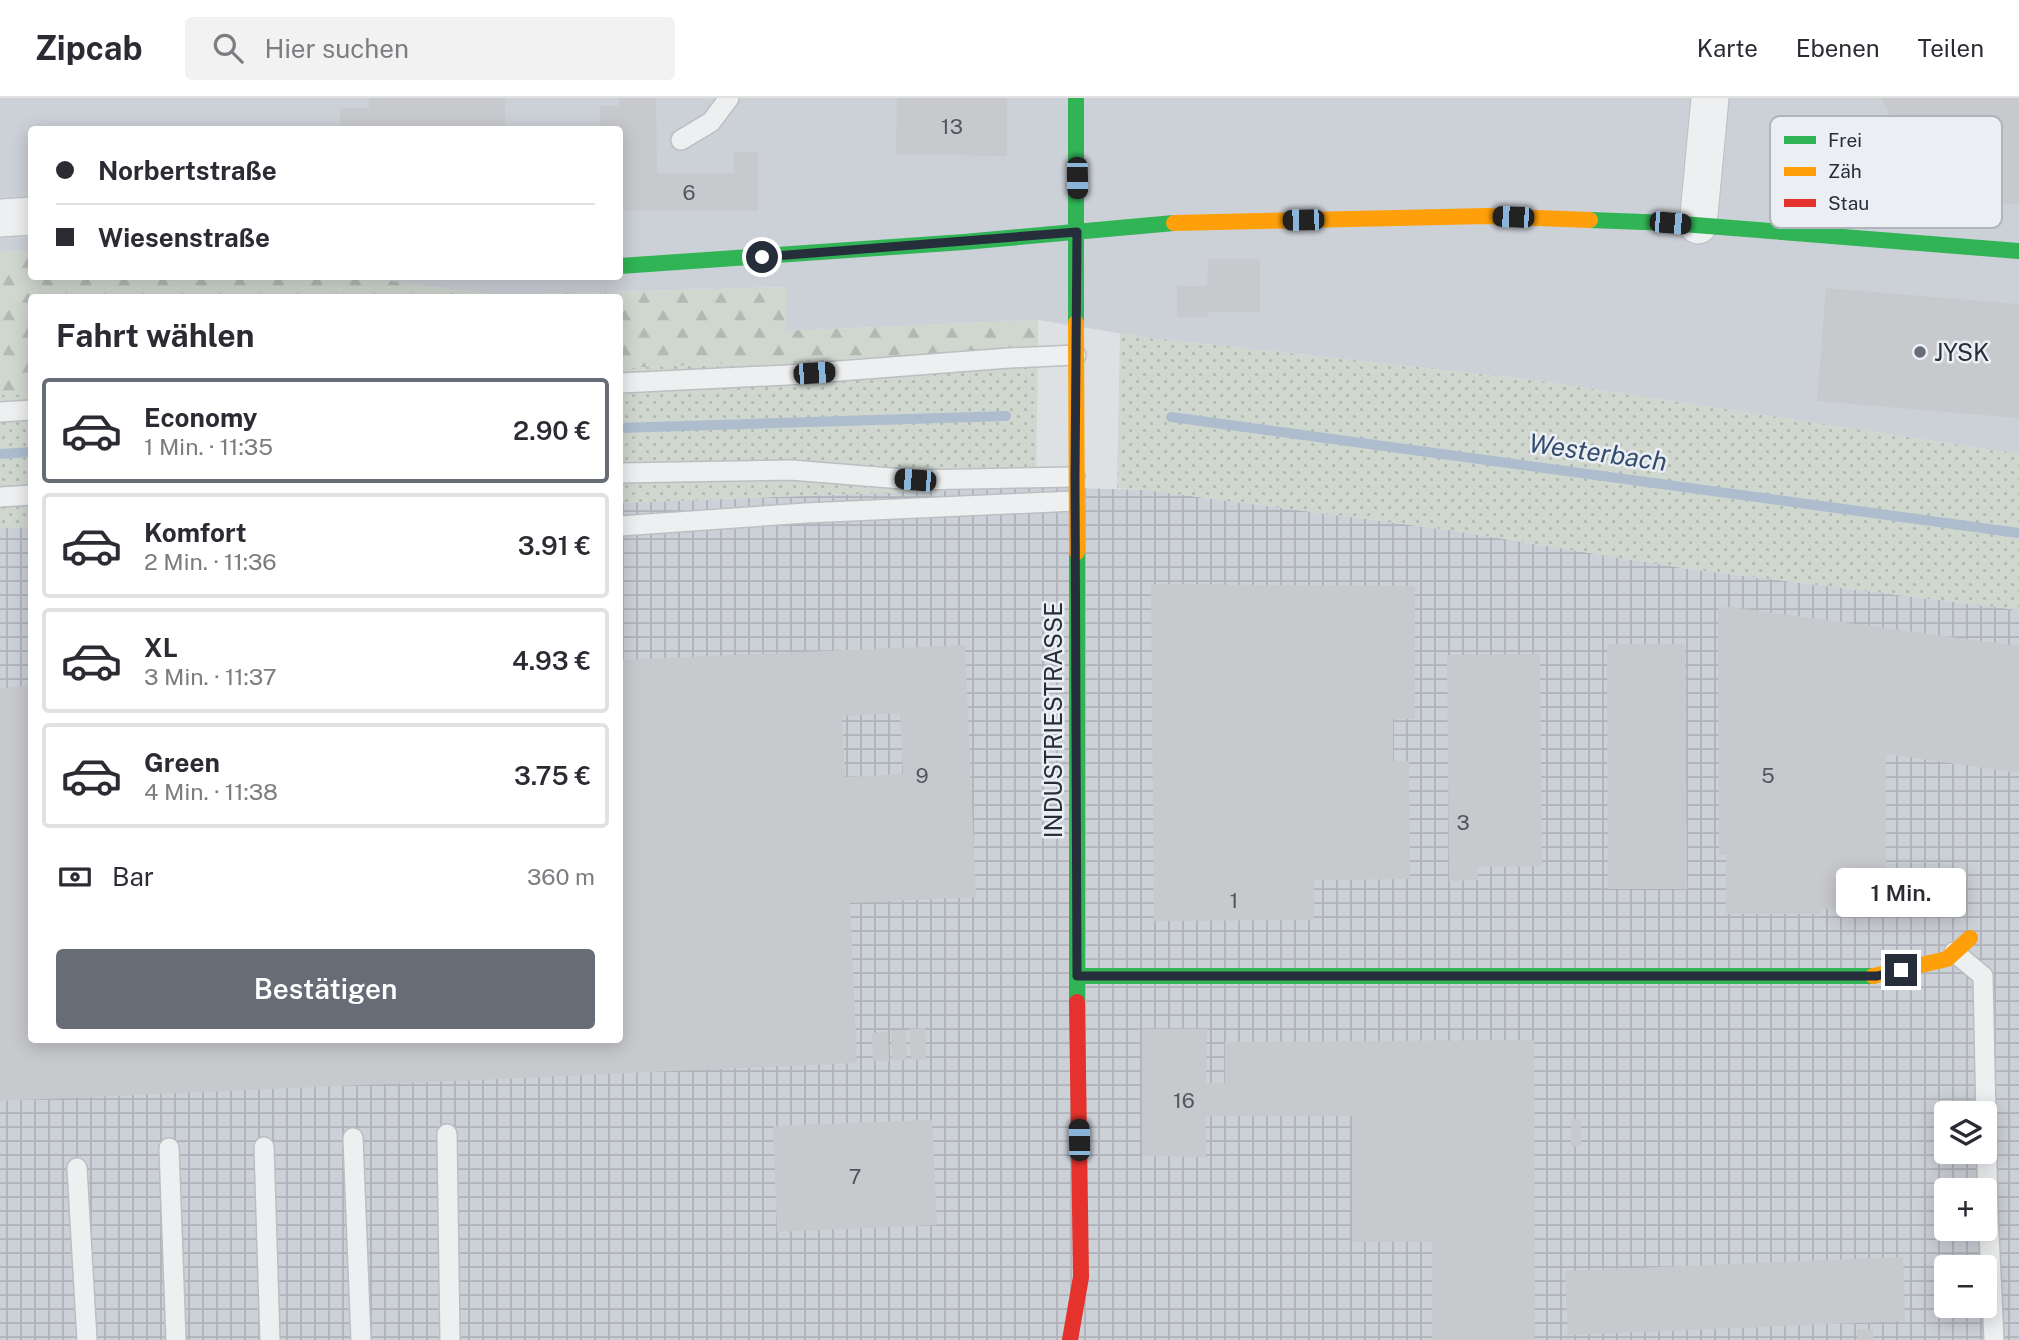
<!DOCTYPE html>
<html lang="de">
<meta charset="utf-8">
<style>
:root{--surface:#fff;--page:#f2f2f3;--text:#2b2b33;--muted:#7c7c81;--line:#e1e1e2;--accent:#676d76}
body{margin:0;font-family:"Public Sans",sans-serif;background:var(--page);color:var(--text);height:100vh;display:flex;flex-direction:column;font-size:26px;white-space:nowrap}
*{box-sizing:border-box;margin:0}
p{font-size:23px;color:var(--muted)}
.icon{flex:none;width:38px;height:38px;fill:none;stroke:currentColor;stroke-width:2;stroke-linecap:round;stroke-linejoin:round}
.map{position:relative;flex:1;overflow:hidden}
.panel{position:absolute;left:28px;top:196px;width:595px;height:749px;display:flex;flex-direction:column;background:var(--surface);border-radius:7px;box-shadow:0 4px 18px #0003}
.panel>*{flex:none}
.hud{position:absolute;left:28px;top:28px;width:595px;height:154px;border-radius:7px;box-shadow:0 4px 18px #0003;display:grid;align-content:center;height:154px;padding:0 28px;background:var(--surface)}
.fabs{position:absolute;left:1934px;top:1003px;display:grid;gap:14px}
.fabs a{display:grid;place-items:center;width:63px;height:63px;border-radius:7px;background:var(--surface);box-shadow:0 4px 18px #0003;font-size:35px}
.end{position:absolute;width:32px;height:32px;margin:-16px;border:9px solid #272e3b;background:#fff;box-shadow:0 0 0 4px #fff}
.from{border-radius:50%}
.bubble{position:absolute;height:49px;border-radius:7px;background:var(--surface);box-shadow:0 4px 18px #0003;font-size:23px;font-weight:600;line-height:49px;text-align:center}
.car{position:absolute;width:21px;height:42px;margin:-21px -10px;border-radius:9px;box-shadow:0 0 5px 2px #0007;background:linear-gradient(#222 24%,#8ab4d8 0 40%,#222 0 76%,#8ab4d8 0 86%,#222 0)}
.hud b{display:flex;align-items:center;gap:24px;height:66px;font-size:26px}
.hud b+b{border-top:2px solid var(--line)}
.hud i{width:18px;height:18px;background:var(--text)}
ul{padding:0;list-style:none}
li{display:flex;align-items:center;gap:21px;height:105px;margin:0 14px 10px;padding:0 14px;border:4px solid var(--line);border-radius:7px}
li div{flex:1}
li b{display:block;font-size:26px}
li em{font-style:normal;font-weight:600}
li.on{border-color:var(--accent)}
li>.icon{width:63px;height:63px;stroke-width:1.5}
h2{padding:0 28px;font-size:32px;line-height:84px}
.pay{display:flex;align-items:center;gap:18px;height:77px;padding:0 28px;font-size:26px}
.pay p{margin-inline-start:auto}
.primary-button{display:flex;gap:14px;margin-top:auto;padding:14px 28px}
.primary-button a{flex:1;height:80px;border-radius:7px;background:var(--accent);color:#fff;font-size:28px;font-weight:600;line-height:80px;text-align:center}
header{display:flex;align-items:center;gap:42px;box-sizing:border-box;height:98px;padding:0 35px;background:var(--surface);border-bottom:2px solid var(--line)}
header strong{font-size:33px}
nav{display:flex;gap:38px;margin-inline-start:auto;font-size:24px}
.search{width:490px;height:63px;background:var(--page);display:flex;align-items:center;gap:18px;box-sizing:border-box;padding:0 24px;border-radius:7px;color:var(--muted);font-size:26px}
.map>svg:first-child{display:block}
.built{fill:#ccd0d7}
.industrial{fill:url(#industrial-grid);fill-rule:evenodd}
.grass{fill:url(#grass-dots)}
.forest{fill:url(#forest-firs)}
.lines{fill:none;stroke-linecap:round;stroke-linejoin:round}
.stream{stroke:#adbdce;stroke-width:10}
.building{fill:#c7c9cc;fill-rule:evenodd}
.lane-casing{stroke:#bcbfc2;stroke-width:22}
.street-casing{stroke:#bcbfc2;stroke-width:39}
.lane{stroke:#eeeff0;stroke-width:19}
.street{stroke:#eeeff0;stroke-width:37}
.fast{stroke:#30b455;stroke-width:16}
.slow{stroke:#ff9f0a;stroke-width:16}
.jam{stroke:#e5322d;stroke-width:16}
.route{stroke:#272e3b;stroke-width:9}
.poi-dot{fill:#676d76;stroke:#ebeff4;stroke-width:2.5}
.labels{text-anchor:middle;dominant-baseline:central;stroke-width:5;stroke-linejoin:round;paint-order:stroke}
.number-label{font-size:21px;fill:#505660}
.poi-label{font-size:24px;fill:#272e3b;stroke:#ebeff4;text-anchor:start}
.street-label{font-size:24px;fill:#272e3b;stroke:#ebeff4}
.water-label{font-size:26px;font-style:italic;fill:#334c6d;stroke:#ebeff4}
.key{fill:#ebeff4;stroke:#b0b5bc;stroke-width:2}
.key-label{font-size:19px;fill:#272e3b}
</style>
<header>
<strong>Zipcab</strong>
<div class="search"><svg class="icon" aria-label="search" viewBox="0 0 24 24"><circle cx="10" cy="10" r="6"/><path d="M15 15l6 6"/></svg>Hier suchen</div>
<nav><a>Karte</a><a>Ebenen</a><a>Teilen</a></nav>
</header>
<div class="map">
<svg width="2019" height="1242" viewBox="0 0 2019 1242">
<defs>
<pattern id="industrial-grid" width="8" height="8" patternUnits="userSpaceOnUse" patternTransform="scale(1.75)"><rect width="8" height="8" fill="#ccd0d7"/><path d="M0 4h8M4 0v8" fill="none" stroke="#afb3b9"/></pattern>
<pattern id="grass-dots" width="8" height="8" patternUnits="userSpaceOnUse" patternTransform="scale(1.75)"><rect width="8" height="8" fill="#cfd7cf"/><path d="M2 2h.1M6 6h.1" fill="none" stroke="#b2b9b3" stroke-width="1.8" stroke-linecap="round"/></pattern>
<pattern id="forest-firs" width="22" height="20" patternUnits="userSpaceOnUse" patternTransform="scale(1.75)"><rect width="22" height="20" fill="#cfd7cf"/><path d="M5 1l3.5 6h-7zM16 11l3.5 6h-7z" fill="#b2b9b3"/></pattern>
</defs>
<rect width="100%" height="100%" fill="#dee1e4"/>
<path class="built" d="M0,0H2019V356L1527,281L1149,240L1038,222L786,233V189L498,197L354,179L620,178V32H32L31,153L0,154Z"/>
<path class="industrial" d="M1036,389L1146,392L1449,432L1689,471L2019,512V1242H0V430L31,429L32,942H620V405ZM1946,1015H1984V1054H1946ZM1946,1092H1984V1130H1946ZM1946,1169H1984V1208H1946Z"/>
<g class="grass">
<path d="M1120,235L1149,240L1527,281L2019,356V512L1689,471L1449,432L1146,392L1117,390Z"/>
<path d="M1038,253L1036,389L620,405V270Z"/>
<path d="M31,296V429L0,430V297Z"/>
</g>
<path class="forest" d="M31,153L32,178H354L498,197L787,189L786,233L1038,222V253L620,270V200H32L31,296L0,297V154Z"/>
<g class="lines">
<g class="stream">
<path d="M1171,319L2019,435"/>
<path d="M620,330L1006,318"/>
<path d="M0,356L32,354"/>
</g>
</g>
<g class="building">
<path d="M369,0H505V32H340V10H369Z"/>
<path d="M619,0H656L657,75H734V54H758V113L620,112V32H600V8H619Z"/>
<path d="M897,0H1007V58L896,56Z"/>
<path d="M1882,0H2019V107L1948,100L1950,88L1900,83L1899,97L1886,96L1892,22Z"/>
<path d="M1208,161H1260V214H1208L1207,219H1177V188H1207Z"/>
<path d="M1826,190L2019,206V320L1817,303Z"/>
<path d="M1151,486L1415,488V621H1393V663H1409L1410,781L1314,782V822L1154,823Z"/>
<path d="M1730,509L2019,548V675L1886,656V811H1820V816H1726V757H1719L1718,510Z"/>
<path d="M1607,546H1685L1687,791H1608Z"/>
<path d="M965,547L976,799L850,805L857,965L0,1003V590L32,588V942H620V562ZM900,615L903,676L845,679L842,618Z"/>
<path d="M1540,556L1542,768L1478,769V782L1449,783L1447,557Z"/>
<path d="M925,930L926,962H911L909,931Z"/>
<path d="M1142,931H1207L1206,985H1225V944L1534,942L1535,1242H1432V1144H1352V1018H1206V1059L1142,1058Z"/>
<path d="M891,932H906L907,962L892,963Z"/>
<path d="M888,934L889,963H873L872,935Z"/>
<rect x="1571" y="1021" width="10" height="27"/>
<path d="M932,1022L937,1127L777,1134L773,1028Z"/>
<path d="M1903,1159L1905,1223L1568,1237L1565,1173Z"/>
<rect x="1857" y="1231" width="16" height="11"/>
</g>
<g class="lines">
<g class="lane-casing">
<g id="lane">
<path d="M681,42L711,24L729,0"/>
<path d="M620,285L787,277L1009,260L1076,257"/>
<path d="M0,314L32,312"/>
<path d="M620,375L791,372L915,382L1075,379"/>
<path d="M0,399L32,397"/>
<path d="M620,428L806,415L1075,403"/>
<path d="M1954,854L1983,878L1988,1113L1994,1242"/>
<path d="M447,1036L450,1242"/>
<path d="M353,1040L361,1242"/>
<path d="M264,1049L270,1242"/>
<path d="M169,1050L176,1242"/>
<path d="M77,1070L87,1242"/>
</g>
</g>
<g class="street-casing">
<g id="street">
<path d="M0,120L32,118"/>
<path d="M1698,127L1710,0"/>
</g>
</g>
<use href="#lane" class="lane"/>
<use href="#street" class="street"/>
<g class="fast">
<path d="M1076,0V225"/>
<path d="M1590,122L1670,125L2019,153"/>
<path d="M620,168L964,144L1174,125"/>
<path d="M1077,454V904"/>
<path d="M1077,878H1873"/>
</g>
<g class="slow">
<path d="M1174,125L1487,118L1590,122"/>
<path d="M1076,225L1077,454"/>
<path d="M1873,878L1947,861L1970,840"/>
</g>
<path class="jam" d="M1070,1242L1081,1179L1077,904"/>
</g>
<g class="lines">
<path class="route" d="M762,159L1077,134L1075,379L1077,878H1877L1901,872"/>
</g>
<circle class="poi-dot" cx="1920" cy="254" r="7"/>
<g class="labels">
<g class="number-label">
<text x="952" y="28">13</text>
<text x="689" y="94">6</text>
<text x="922" y="677">9</text>
<text x="1768" y="677">5</text>
<text x="1463" y="724">3</text>
<text x="1234" y="802">1</text>
<text x="1184" y="1002">16</text>
<text x="855" y="1078">7</text>
</g>
<g class="poi-label">
<text x="1934" y="254">JYSK</text>
</g>
<g class="street-label">
<text transform="translate(1053 622) rotate(-90)">INDUSTRIESTRASSE</text>
</g>
<g class="water-label">
<text transform="translate(1598 354) rotate(8)">Westerbach</text>
</g>
</g>
<rect x="1770" y="18" width="232" height="112" rx="10" class="key"/>
<rect x="1784" y="38" width="32" height="8" fill="#30b455"/>
<rect x="1784" y="69" width="32" height="9" fill="#ff9f0a"/>
<rect x="1784" y="101" width="32" height="8" fill="#e5322d"/>
<g class="key-label">
<text x="1828" y="49">Frei</text>
<text x="1828" y="80">Zäh</text>
<text x="1828" y="112">Stau</text>
</g>
</svg>
<div class="fabs">
<a><svg class="icon" aria-label="layers" viewBox="0 0 24 24"><path d="M12 4l9 5-9 5-9-5zM3 14l9 5 9-5"/></svg></a>
<a>+</a>
<a>−</a>
</div>
<i class="end from" style="left:762px;top:159px"></i>
<i class="end" style="left:1901px;top:872px"></i>
<div class="bubble" style="left:1836px;top:770px;width:130px">1 Min.</div>
<i class="car" style="left:1077px;top:80px;rotate:179deg"></i>
<i class="car" style="left:1513px;top:119px;rotate:272deg"></i>
<i class="car" style="left:1303px;top:122px;rotate:269deg"></i>
<i class="car" style="left:1670px;top:125px;rotate:95deg"></i>
<i class="car" style="left:814px;top:275px;rotate:86deg"></i>
<i class="car" style="left:915px;top:382px;rotate:275deg"></i>
<i class="car" style="left:1079px;top:1042px;rotate:359deg"></i>
<div class="hud">
<b><i class="from"></i>Norbertstraße</b>
<b><i></i>Wiesenstraße</b>
</div>
<section class="panel">
<h2>Fahrt wählen</h2>
<ul>
<li class="on"><svg class="icon" aria-label="car" viewBox="0 0 24 24"><path d="M5 17H2v-5l4-1 3-4h7l3 4 3 1v5h-3M9 17h6M6 11h13"/><circle cx="7" cy="17" r="2"/><circle cx="17" cy="17" r="2"/></svg><div><b>Economy</b><p>1 Min. · 11:35</p></div><em>2.90 €</em></li>
<li><svg class="icon" aria-label="car" viewBox="0 0 24 24"><path d="M5 17H2v-5l4-1 3-4h7l3 4 3 1v5h-3M9 17h6M6 11h13"/><circle cx="7" cy="17" r="2"/><circle cx="17" cy="17" r="2"/></svg><div><b>Komfort</b><p>2 Min. · 11:36</p></div><em>3.91 €</em></li>
<li><svg class="icon" aria-label="car" viewBox="0 0 24 24"><path d="M5 17H2v-5l4-1 3-4h7l3 4 3 1v5h-3M9 17h6M6 11h13"/><circle cx="7" cy="17" r="2"/><circle cx="17" cy="17" r="2"/></svg><div><b>XL</b><p>3 Min. · 11:37</p></div><em>4.93 €</em></li>
<li><svg class="icon" aria-label="car" viewBox="0 0 24 24"><path d="M5 17H2v-5l4-1 3-4h7l3 4 3 1v5h-3M9 17h6M6 11h13"/><circle cx="7" cy="17" r="2"/><circle cx="17" cy="17" r="2"/></svg><div><b>Green</b><p>4 Min. · 11:38</p></div><em>3.75 €</em></li>
</ul>
<div class="pay"><svg class="icon" aria-label="cash" viewBox="0 0 24 24"><path d="M3 7h18v10H3z"/><circle cx="12" cy="12" r="2"/></svg>Bar<p>360 m</p></div>
<div class="primary-button"><a>Bestätigen</a></div>
</section>
</div>
